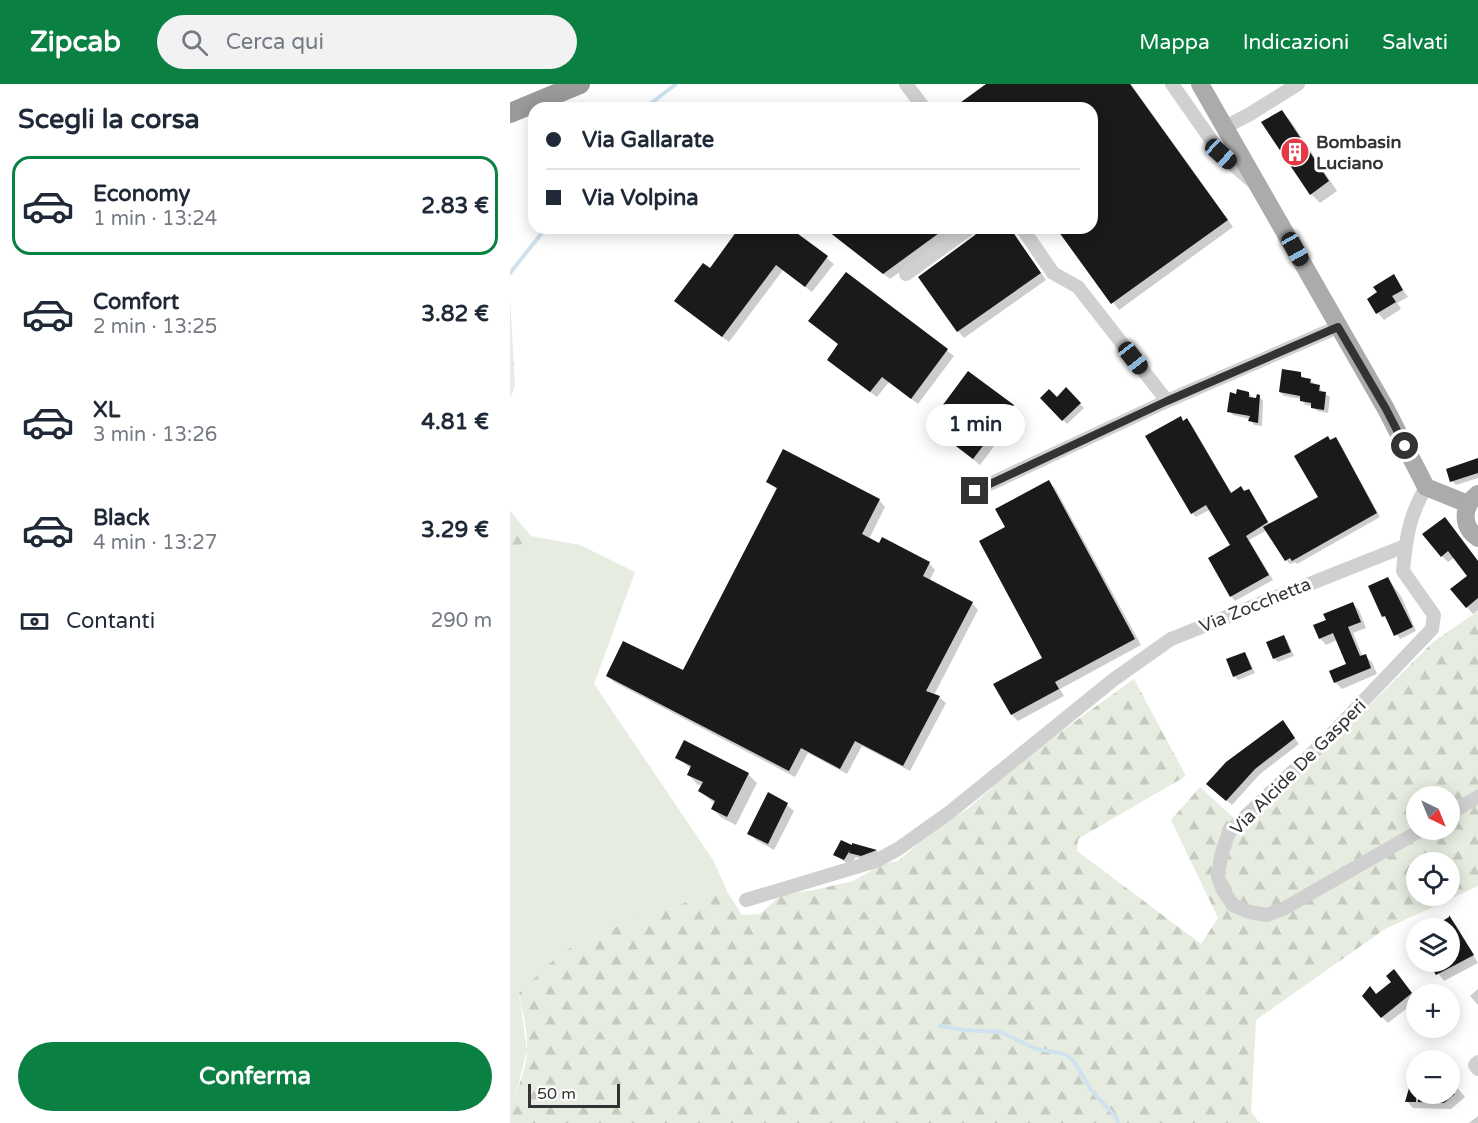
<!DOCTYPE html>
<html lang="it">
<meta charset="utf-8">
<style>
:root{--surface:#fff;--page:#f2f2f3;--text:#1f2937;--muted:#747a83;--line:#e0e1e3;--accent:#0b8043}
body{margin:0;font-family:"Varela Round",sans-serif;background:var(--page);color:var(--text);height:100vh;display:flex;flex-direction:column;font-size:22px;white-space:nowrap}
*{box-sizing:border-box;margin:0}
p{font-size:20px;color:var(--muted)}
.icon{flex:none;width:33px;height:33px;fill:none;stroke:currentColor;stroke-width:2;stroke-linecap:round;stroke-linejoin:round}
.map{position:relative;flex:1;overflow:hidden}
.sheet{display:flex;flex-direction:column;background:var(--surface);width:510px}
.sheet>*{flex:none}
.top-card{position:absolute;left:18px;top:18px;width:570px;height:132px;border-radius:18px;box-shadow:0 3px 15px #0003;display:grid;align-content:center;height:132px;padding:0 18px;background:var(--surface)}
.needle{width:39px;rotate:137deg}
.buttons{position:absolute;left:896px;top:702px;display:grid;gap:12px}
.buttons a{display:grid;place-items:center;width:54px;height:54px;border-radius:50%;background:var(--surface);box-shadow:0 3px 15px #0003;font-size:30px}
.scale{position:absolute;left:18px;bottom:15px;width:92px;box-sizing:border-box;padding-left:6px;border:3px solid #333;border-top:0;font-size:16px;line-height:21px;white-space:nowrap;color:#333;-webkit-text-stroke:4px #fff;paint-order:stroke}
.end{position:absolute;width:27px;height:27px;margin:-14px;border:8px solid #333;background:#fff;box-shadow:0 0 0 3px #fff}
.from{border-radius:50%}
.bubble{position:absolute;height:42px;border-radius:21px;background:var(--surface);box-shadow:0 3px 15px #0003;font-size:20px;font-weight:700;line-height:42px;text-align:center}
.car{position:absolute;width:18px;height:36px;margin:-18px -9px;border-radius:8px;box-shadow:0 0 4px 2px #0007;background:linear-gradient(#222 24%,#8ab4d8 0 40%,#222 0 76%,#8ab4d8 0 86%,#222 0)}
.top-card b{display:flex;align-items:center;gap:21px;height:57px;font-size:22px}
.top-card b+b{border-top:2px solid var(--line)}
.top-card i{width:15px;height:15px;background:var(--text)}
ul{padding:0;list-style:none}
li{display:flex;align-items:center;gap:18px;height:99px;margin:0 12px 9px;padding:0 6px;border:3px solid transparent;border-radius:18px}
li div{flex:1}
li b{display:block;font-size:22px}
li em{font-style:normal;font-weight:700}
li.selected{border-color:var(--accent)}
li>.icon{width:54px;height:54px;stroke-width:1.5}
h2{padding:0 18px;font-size:27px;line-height:72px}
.pay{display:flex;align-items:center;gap:15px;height:66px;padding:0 18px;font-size:22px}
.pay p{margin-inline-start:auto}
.cta{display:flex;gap:12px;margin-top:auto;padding:12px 18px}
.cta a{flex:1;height:69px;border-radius:36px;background:var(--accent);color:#fff;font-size:24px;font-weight:700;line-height:69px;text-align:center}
header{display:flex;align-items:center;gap:36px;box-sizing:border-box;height:84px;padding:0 30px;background:var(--accent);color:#fff}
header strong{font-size:28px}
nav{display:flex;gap:33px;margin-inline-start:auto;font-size:21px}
.search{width:420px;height:54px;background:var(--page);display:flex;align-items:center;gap:15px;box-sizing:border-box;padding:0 21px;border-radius:33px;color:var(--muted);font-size:22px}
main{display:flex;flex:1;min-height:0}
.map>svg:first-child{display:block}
.grass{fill:#e6ecdf}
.forest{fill:url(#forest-firs);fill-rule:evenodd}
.shadow{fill:#0003}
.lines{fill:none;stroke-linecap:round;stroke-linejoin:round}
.stream{stroke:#cfe2ee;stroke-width:4}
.building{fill:#1a1a1a}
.minor{stroke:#d0d0d0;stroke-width:14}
.major{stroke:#ababab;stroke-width:18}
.highway{stroke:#9a9a9a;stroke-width:20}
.route{stroke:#333;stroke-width:8}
.labels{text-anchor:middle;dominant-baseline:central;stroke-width:6;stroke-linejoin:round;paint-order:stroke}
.poi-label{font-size:18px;font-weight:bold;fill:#333;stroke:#fff;text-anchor:start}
.street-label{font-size:18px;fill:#333;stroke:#fff}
</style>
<header>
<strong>Zipcab</strong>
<div class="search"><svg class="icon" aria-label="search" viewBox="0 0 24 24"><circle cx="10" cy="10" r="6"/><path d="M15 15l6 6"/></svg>Cerca qui</div>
<nav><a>Mappa</a><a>Indicazioni</a><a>Salvati</a></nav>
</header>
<main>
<section class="sheet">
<h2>Scegli la corsa</h2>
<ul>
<li class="selected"><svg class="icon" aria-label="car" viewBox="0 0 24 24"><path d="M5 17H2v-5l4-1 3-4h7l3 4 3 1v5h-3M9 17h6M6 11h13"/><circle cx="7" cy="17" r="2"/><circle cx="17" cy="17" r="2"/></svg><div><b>Economy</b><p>1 min · 13:24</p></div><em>2.83 €</em></li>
<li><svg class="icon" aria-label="car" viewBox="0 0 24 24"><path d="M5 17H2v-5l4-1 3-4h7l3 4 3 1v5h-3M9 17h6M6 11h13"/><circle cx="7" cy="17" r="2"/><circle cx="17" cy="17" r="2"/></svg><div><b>Comfort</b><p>2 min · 13:25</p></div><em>3.82 €</em></li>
<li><svg class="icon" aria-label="car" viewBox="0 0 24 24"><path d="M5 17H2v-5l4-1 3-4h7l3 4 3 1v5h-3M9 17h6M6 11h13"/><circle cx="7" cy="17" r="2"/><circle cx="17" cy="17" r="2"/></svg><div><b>XL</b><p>3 min · 13:26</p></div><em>4.81 €</em></li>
<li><svg class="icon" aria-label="car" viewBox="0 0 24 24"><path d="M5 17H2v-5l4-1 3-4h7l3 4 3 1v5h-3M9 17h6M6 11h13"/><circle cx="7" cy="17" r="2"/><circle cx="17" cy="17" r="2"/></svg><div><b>Black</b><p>4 min · 13:27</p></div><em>3.29 €</em></li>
</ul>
<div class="pay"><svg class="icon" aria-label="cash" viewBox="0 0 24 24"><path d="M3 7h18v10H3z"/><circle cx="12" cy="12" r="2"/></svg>Contanti<p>290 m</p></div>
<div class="cta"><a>Conferma</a></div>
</section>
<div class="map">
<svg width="968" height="1039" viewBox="0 0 968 1039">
<defs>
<pattern id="forest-firs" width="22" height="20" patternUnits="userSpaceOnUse" patternTransform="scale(1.5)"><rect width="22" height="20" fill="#e6ecdf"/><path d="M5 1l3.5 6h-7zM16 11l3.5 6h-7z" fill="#c6cbc0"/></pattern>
</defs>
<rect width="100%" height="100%" fill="#fff"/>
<path class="grass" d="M21,452L70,461L125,488L84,600L203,776L218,809L186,815L97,846L9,909L17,966L0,1033V471Z"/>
<g class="forest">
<path d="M0,213L5,302L0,314Z"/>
<path d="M0,427L21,452L0,471Z"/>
<path d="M968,527V802L875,845L746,936L741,1028L750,1039H0C0,1014 17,991 17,966C18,947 12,927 9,909L52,868L97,846L186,815L218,809L232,831L250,830L271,811L304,806L343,797L373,780L388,777L424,747L459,724L517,672L624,595L676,692L568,755L567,767L691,860L708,834L661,736L690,703L736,745L923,558ZM906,712H939V746H906ZM906,778H939V812H906Z"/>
</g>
<g class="shadow">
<path d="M479,0H621L723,143L609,226L548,144H582V24H446Z"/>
<path d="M771,28L780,36L827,107L810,119L801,110Z"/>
<path d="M231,144H278L324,180L302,208L273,186L219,258L172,223Z"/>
<path d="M314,144H451L380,195Z"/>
<path d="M474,144H500L536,196L454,254L448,247Z"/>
<path d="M336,190L444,272L408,320L379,298L367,313L325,282L330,261Z"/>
<path d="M883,192L898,213L887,219L891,225L874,236L868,229L859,215L869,208Z"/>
<path d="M790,289L794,295L800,296L809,303L813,309L820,313L818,329L807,327L803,322L795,321L792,315L774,312L770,308Z"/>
<path d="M556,306L574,324L557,340L532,314L547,315Z"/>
<path d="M739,309L743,314L747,315L749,312L753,317L752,342L744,341L740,335L723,331L719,327L728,312Z"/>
<path d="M503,322L509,329L470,381L420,341Z"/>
<path d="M671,334L674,338L677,336L681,340L722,410L738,406L760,441L810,413L818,353L821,357L825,354L829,358L870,433L787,480L785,478L780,480L776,476L757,446L739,456L763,496L725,517L721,512L722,462L701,425L686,433L682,429Z"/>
<path d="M968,377V394L946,401L942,397Z"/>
<path d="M258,398L369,416L375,423L359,455L419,479L425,486L419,497L462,519L468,526L424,611L429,613L436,619L400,687L352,662L337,690L298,669L285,693L104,598L98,592L173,588L268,406Z"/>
<path d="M539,398L545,404L631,561L550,605L554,612L508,637L502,631L486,601L534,574L497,444Z"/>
<path d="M941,441L968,477V526L963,530L957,523L959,492L945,473L938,478L932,472Z"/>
<path d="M878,494L892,514L906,547L890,555L874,532Z"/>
<path d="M843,520L849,526L856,544L843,549L853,573L855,572L862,578L867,590L832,605L825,598L821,588L838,581L827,556L816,561L810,554L818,537Z"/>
<path d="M773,552L777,556L784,572L768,578L764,574Z"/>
<path d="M734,570L738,574L745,589L728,596L724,592Z"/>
<path d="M773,638L789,660L750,690L722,721L703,705Z"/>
<path d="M167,673L238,690L247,699L226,741L212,734L203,725L205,720L190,707L193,702L187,700L179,691L181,685Z"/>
<path d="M259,710L277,721L284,727L264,766L246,756L239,749Z"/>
<path d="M343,761L367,767L372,773L358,778L346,773L340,781L325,771L343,763Z"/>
<path d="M940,834L946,841L968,879L934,897L920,878H939V844H926Z"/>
<path d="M890,894L906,917L878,939L872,933L860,904L867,911Z"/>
<path d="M968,905V921L960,912Z"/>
<path d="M939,994L955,1013L941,1025L903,1024L897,1017L906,998V1010H939Z"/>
<path d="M968,1032V1039H959Z"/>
</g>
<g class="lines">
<g class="stream">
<path d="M135,24L166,0"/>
<path d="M0,189L36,144"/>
<path d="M430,942L455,946L491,948L526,965L555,970L563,976L581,1006L606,1033L608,1039"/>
</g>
</g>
<g class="building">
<path d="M476,0H620L718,136L601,220L546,144H582V24H443Z"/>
<path d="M772,26L819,97L800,111L751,38Z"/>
<path d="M229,144H280L318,172L295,203L266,181L212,253L164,217L193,179L200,184Z"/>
<path d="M314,144H436L373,190Z"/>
<path d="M471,144H500L531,189L447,248L408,193L465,151Z"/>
<path d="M336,188L438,265L401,315L372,293L360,308L317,276L328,260L298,237Z"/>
<path d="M884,190L893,206L882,212L886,218L866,230L857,215L867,208L863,203Z"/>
<path d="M772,285L791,288V293L801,295L800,299L810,301L809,307L816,308L814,326L801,324V319L790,317V312L769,308Z"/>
<path d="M458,287L504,321L463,375L418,341Z"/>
<path d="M556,303L571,319L552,337L530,314L539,305L547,313Z"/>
<path d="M727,305L739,308V313L746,314L747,310L750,311L748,339L738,337L740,332L717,328L720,308L726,310Z"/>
<path d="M671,332L673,337L677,334L721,409L731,402L734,407L739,405L758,438L736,452L759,491L720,513L698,474L720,461L696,421L681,430L635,352Z"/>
<path d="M818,352L820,356L826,353L867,429L782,477L780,474L775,477L753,443L808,413L784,372Z"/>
<path d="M273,365L370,415L352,450L369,459L372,453L420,478L413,492L463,518L416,607L430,612L393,682L345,657L330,685L291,664L279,687L96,592L113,557L173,586L267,404L256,398Z"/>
<path d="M968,374V389L940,398L936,385Z"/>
<path d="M539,396L625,555L545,598L549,605L501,631L483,600L532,574L469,457L495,443L485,425Z"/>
<path d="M935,433L968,477V514L956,524L940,505L957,492L938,467L931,473L912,450Z"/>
<path d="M878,493L903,543L884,552L875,532L872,533L858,502Z"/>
<path d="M843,518L851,538L838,543L850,572L856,570L861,584L824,599L819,587L836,580L823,549L809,555L803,541L816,536L813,530Z"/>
<path d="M774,551L781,568L763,575L756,558Z"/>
<path d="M735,568L742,585L723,593L716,575Z"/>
<path d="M773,636L785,654L745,685L716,717L696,700L716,678Z"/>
<path d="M174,656L239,689L217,733L201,725L205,717L188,707L193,698L177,691L181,682L165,674Z"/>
<path d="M258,708L278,719L258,760L237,750Z"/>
<path d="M331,756L342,761V759L367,766L351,772L339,769L340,766L334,776L323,771Z"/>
<path d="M939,831L964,871L926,891L918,878H939V844H921L939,833Z"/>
<path d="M884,885L902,909L871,934L852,912L860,902L866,910L881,898L876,892Z"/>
<path d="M903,990H906V1018H895Z"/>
<path d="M908,1010H945L934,1019L908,1018Z"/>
</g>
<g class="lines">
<g class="minor">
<path d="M396,0L414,24"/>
<path d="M662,0L711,70L742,97"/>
<path d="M715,43L740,30L788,0"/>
<path d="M512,144L543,189L568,203L657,317"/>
<path d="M396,190L460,144"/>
<path d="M465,407L657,317L828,243"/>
<path d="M939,730L968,713"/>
<path d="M911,746L775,824L757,831L739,828L723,821L713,806L708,793L711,772L719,748L816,656L922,545L924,531L893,487C896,454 899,432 916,403"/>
<path d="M236,816L366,777L388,765L440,728L603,596L661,555L895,462"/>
<path d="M968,978L965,981L968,985"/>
</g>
<g class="major">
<path d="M690,0L876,325L916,403L958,420"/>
<path d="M968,410C952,422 951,442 968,454"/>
</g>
<path class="highway" d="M0,29L70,0"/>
</g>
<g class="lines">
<path class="route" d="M465,407L657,317L828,243L876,325L895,362"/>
</g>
<defs>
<g id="building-disc" transform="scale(1.5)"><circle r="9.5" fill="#e63946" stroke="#fff"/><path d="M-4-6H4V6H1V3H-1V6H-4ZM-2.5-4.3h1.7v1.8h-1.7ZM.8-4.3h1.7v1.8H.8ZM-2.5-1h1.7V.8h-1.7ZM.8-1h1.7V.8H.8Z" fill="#fff"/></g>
</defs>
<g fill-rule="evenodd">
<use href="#building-disc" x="785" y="68"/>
</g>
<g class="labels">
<g class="poi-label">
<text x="806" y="58">Bombasin<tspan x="806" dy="21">Luciano</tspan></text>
</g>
<g class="street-label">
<text transform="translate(745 521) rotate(-22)">Via Zocchetta</text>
<text transform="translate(788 683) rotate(-45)">Via Alcide De Gasperi</text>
</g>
</g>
</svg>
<div class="buttons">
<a><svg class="needle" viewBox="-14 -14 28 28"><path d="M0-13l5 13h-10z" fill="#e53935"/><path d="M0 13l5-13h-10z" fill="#747a83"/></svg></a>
<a><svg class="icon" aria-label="locate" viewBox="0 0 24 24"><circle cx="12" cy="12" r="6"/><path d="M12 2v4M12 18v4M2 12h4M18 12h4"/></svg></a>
<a><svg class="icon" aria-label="layers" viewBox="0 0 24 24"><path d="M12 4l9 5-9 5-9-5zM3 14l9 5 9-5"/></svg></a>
<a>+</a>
<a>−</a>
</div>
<div class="scale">50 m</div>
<i class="end from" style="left:895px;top:362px"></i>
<i class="end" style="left:465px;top:407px"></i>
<div class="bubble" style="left:416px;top:320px;width:99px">1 min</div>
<i class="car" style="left:711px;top:70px;rotate:132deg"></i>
<i class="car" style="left:785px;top:165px;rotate:151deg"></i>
<i class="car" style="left:623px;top:274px;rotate:142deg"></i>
<div class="top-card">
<b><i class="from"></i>Via Gallarate</b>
<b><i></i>Via Volpina</b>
</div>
</div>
</main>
